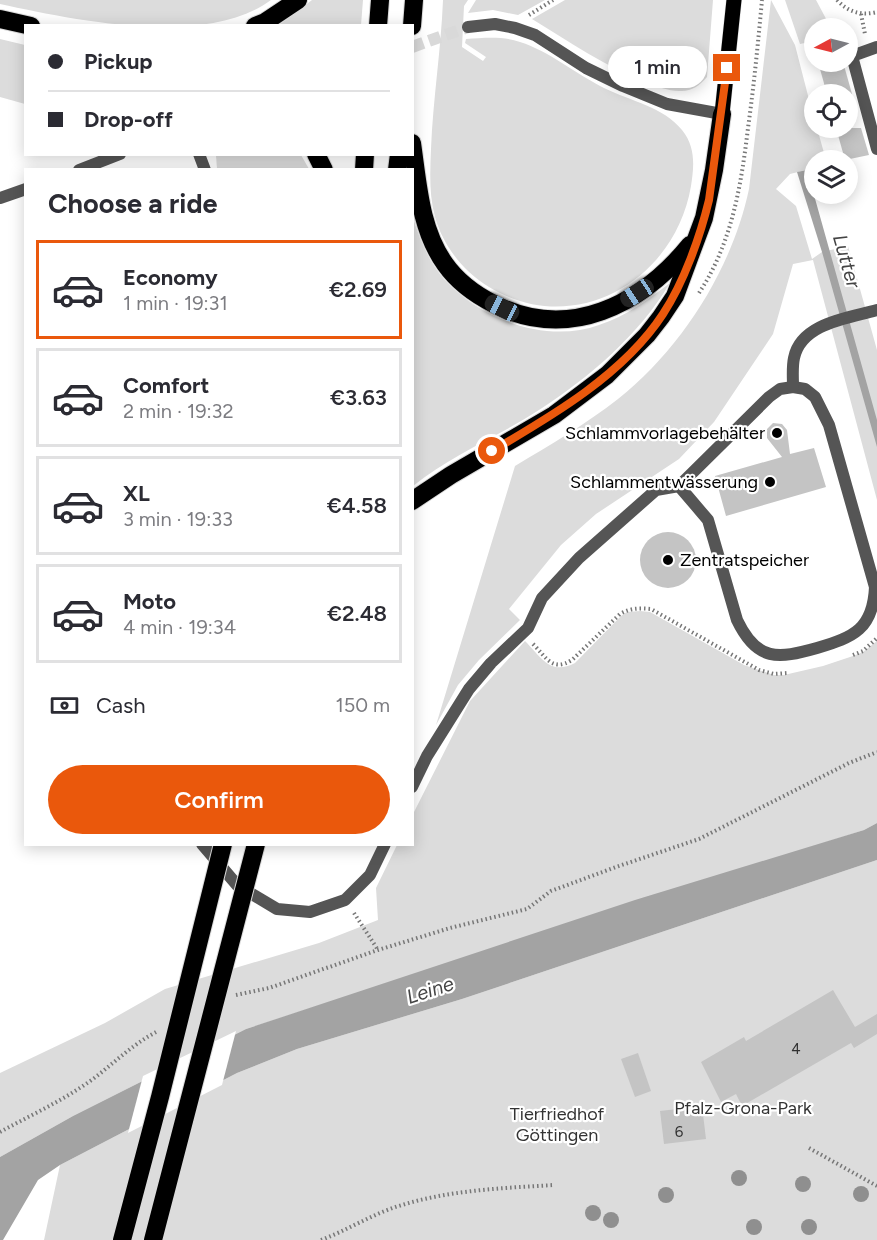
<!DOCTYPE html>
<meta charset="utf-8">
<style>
:root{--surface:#fff;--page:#f7f7f7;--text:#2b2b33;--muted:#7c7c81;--line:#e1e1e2;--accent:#ea580c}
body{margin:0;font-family:Figtree,sans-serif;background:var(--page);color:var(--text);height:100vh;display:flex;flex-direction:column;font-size:22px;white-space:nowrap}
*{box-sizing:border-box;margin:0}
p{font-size:20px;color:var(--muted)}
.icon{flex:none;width:33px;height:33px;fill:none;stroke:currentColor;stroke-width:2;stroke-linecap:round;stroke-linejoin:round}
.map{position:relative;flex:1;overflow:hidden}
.details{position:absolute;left:24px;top:168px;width:390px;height:678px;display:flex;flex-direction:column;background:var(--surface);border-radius:0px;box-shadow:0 3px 15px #0003}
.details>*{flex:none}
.top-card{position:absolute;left:24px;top:24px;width:390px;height:132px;border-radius:0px;box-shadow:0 3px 15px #0003;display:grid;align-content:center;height:132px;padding:0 24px;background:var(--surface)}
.needle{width:39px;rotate:263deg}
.controls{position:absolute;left:804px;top:18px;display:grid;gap:12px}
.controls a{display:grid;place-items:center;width:54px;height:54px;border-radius:50%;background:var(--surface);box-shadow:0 3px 15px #0003;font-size:30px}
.end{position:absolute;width:27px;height:27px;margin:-14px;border:8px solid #ea580c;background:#fff;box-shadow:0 0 0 3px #fff}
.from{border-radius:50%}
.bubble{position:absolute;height:42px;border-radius:21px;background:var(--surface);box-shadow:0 3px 15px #0003;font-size:20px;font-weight:600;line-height:42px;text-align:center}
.car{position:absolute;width:18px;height:36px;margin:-18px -9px;border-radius:8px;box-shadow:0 0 4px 2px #0007;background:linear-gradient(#222 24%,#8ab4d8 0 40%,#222 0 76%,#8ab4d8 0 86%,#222 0)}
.top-card b{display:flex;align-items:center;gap:21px;height:57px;font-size:22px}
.top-card b+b{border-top:2px solid var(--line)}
.top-card i{width:15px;height:15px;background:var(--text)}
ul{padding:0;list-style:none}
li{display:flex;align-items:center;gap:18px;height:99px;margin:0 12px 9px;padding:0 12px;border:3px solid var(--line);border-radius:0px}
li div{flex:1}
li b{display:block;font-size:22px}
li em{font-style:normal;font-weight:600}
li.on{border-color:var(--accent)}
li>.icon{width:54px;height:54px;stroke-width:1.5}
h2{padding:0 24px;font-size:27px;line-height:72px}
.pay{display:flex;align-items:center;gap:15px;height:66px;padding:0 24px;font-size:22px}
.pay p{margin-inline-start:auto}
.cta{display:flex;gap:12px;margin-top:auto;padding:12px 24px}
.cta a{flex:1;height:69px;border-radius:36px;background:var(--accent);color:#fff;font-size:24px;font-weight:600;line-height:69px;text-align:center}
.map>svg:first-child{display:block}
.green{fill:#dcdcdc}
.water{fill:#a3a3a3}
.pier{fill:#fff}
.building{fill:#c4c4c4}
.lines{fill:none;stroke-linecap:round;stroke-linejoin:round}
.street-tunnel{stroke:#d9d9d9;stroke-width:12;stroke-dasharray:12 6;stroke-linecap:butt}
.primary-casing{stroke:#dbdbdb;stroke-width:16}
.highway-casing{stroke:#dbdbdb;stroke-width:20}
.path{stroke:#777;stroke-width:4;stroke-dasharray:1.5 3;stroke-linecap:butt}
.lane{stroke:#555;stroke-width:12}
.street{stroke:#555;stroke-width:12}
.primary{stroke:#000;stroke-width:15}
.highway{stroke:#000;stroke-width:18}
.highway-bridge-casing{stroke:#dbdbdb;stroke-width:20;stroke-linecap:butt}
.highway-bridge{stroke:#000;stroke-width:18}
.tree{fill:#8f8f8f}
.route{stroke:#ea580c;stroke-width:8}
.poi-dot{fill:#000;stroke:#fff;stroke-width:2}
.labels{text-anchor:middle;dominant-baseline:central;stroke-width:4.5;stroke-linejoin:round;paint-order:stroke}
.number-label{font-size:15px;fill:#313131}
.poi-label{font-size:18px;fill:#000;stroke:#fff;text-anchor:end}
.park-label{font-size:18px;fill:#333;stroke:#fff}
.water-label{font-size:20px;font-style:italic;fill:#444;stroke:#fff}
</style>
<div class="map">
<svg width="877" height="1240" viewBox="0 0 877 1240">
<rect width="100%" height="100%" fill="#fff"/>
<g class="green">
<path d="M0,0H271C206,48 74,20 0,4Z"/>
<path d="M312,0H363L361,25H279Z"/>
<path d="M443,0H468L464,6L462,47L483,61L486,57L465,43L466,39C484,38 503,36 520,42C549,51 576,74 604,88C630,101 664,107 682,130C696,147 694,167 691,186C675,281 574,339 489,287C464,272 443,246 435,217C429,195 430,172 431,149C433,99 441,50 443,0Z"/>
<path d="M476,0H545L518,15L493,10L468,13Z"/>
<path d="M565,0H713L707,77C699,86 691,92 679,91C668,91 657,86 647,83C606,67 570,42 532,19Z"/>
<path d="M771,0L795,45L814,119V128H817L826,160H814V168L790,174L776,189L796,206L812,259L822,252L848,246L877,350V500L813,260L793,264L773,334L714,422L679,459L596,514L561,545L509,609L520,620L479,660L458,685L436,725L515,466C550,445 586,424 618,399C682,348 732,269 749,189Z"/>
<path d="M785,0H816L831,28H814V41L800,44Z"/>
<path d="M0,39L25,45V104L0,97Z"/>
<path d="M216,155H301L309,169H217Z"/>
<path d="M413,218C420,240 429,262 444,279C481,320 547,344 599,325C627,316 647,300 670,283C639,335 590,377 539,410C498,437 451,455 413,486Z"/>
<path d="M640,611L650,612L744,665L774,675H784L823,666L853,656L863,652L877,641V823L864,830L246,1029L73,1116L0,1157V1073L105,1023L165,989L319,943L378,920L376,888L397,845L412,844L413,814L470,701L525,641C541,657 550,676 575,663L621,616L627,612Z"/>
<path d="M877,860V1240H44L60,1165L237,1073L297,1049L462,999Z"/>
</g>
<g class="water">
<path d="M807,170L877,420V447L822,252L797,172Z"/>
<path d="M877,823V860L462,999L297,1049L237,1073L60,1165L38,1180L3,1240H0V1157L73,1116L246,1029L635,900L864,830Z"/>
</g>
<path class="pier" d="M236,1031L222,1085L128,1133L143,1076Z"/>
<g class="building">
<path d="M818,62H843L852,94H827Z"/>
<path d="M836,128H861L869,155L845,160Z"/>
<path d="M773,423L782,424L787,430L790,454L814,448L826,487L726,516L715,476L782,457L767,438V429Z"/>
<circle cx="668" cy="560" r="28"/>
<path d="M833,990L855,1027L877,1014V1034L854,1048L851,1043L742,1106L736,1094L721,1102L701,1062L744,1037L746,1041Z"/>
<path d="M638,1053L651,1091L635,1097L621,1059Z"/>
<path d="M702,1106L706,1139L664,1144L660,1111Z"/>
</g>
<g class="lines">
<path class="street-tunnel" d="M412,47L468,27"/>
<g class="primary-casing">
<path id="primary" d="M722,114L734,0"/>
</g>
<g class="highway-casing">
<g id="highway">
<path d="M0,19L31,26"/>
<path d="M255,26L265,22L298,0"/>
<path d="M378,26L380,0"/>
<path d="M412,26L414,0"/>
<path d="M412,143C418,184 420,229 445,264C457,281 476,295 494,304C569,342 641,305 690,245"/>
<path d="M316,154L324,170"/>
<path d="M364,170L365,154"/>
<path d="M397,170L399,154"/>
<path d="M412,501L451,475L554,415L607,375L647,335L661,317L675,296L704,218L714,170L722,114"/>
</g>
</g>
<g class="path">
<path d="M837,0C848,12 861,16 877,12"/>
<path d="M861,14L865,34"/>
<path d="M529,15L553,0"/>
<path d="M699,293C732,243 741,186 748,128C754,85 758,43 762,0"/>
<path d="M533,644C547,658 552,672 572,660L620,614C630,608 639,608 651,609L759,670L774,674L788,673"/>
<path d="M853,655L863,651L877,638"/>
<path d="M354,913L378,950"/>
<path d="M236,995L269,988L378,950L450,928L527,909L551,891L616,867L699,839L849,763L877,752"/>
<path d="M0,1132C31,1115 64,1100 93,1079C114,1063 132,1045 156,1032"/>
<path d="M809,1148L877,1186"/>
<path d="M321,1240C348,1230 374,1213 402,1205C451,1190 503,1188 554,1185"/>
</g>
<g class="lane">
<path d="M877,47L852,56L877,149"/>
<path d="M199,154L205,170"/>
<path d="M793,387L805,389L815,397L829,425L875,587C873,629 854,637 817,648C778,659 757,662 737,620L708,520L679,486L769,397L780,389Z"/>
<path d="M793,387C793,377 792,367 794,358C801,323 849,318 877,310"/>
<path d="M412,787L427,756L469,689L491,663L528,628L542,598L579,558L656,490L679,486"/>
<path d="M202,844L237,885L277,909L310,912L345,900L370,875L385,844"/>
</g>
<g class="street">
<path d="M468,27L495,24L515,28L535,35L586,68L623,86L667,104L722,114"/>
<path d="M79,170L120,154"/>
<path d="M0,198L26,189"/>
</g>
<use href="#primary" class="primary"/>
<use href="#highway" class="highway"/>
<g class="highway-bridge-casing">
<g id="highway-bridge">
<path d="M122,1240L160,1097L223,844"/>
<path d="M153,1240L256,844"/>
</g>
</g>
<use href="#highway-bridge" class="highway-bridge"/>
</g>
<g class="tree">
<circle cx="739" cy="1178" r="8"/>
<circle cx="803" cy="1184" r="8"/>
<circle cx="861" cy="1194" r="8"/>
<circle cx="666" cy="1195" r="8"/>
<circle cx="593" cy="1213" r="8"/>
<circle cx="611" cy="1220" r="8"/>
<circle cx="754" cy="1227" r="8"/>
<circle cx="809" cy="1227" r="8"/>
</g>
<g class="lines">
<path class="route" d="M492,451C552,416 624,374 663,314C684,282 700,237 709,200L727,68"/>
</g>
<g class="poi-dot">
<circle cx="777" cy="433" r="6"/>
<circle cx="770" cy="482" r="6"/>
<circle cx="668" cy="560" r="6"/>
</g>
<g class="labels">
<g class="number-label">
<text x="796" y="1049">4</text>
<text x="679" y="1132">6</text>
</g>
<g class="poi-label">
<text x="765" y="433">Schlammvorlagebehälter</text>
<text x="758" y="482">Schlammentwässerung</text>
<text x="680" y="560" text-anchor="start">Zentratspeicher</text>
</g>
<g class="park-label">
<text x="743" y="1108">Pfalz-Grona-Park</text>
<text x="557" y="1114">Tierfriedhof<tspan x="557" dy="21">Göttingen</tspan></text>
</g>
<g class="water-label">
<text transform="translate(847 261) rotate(74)">Lutter</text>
<text transform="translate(430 990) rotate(-18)">Leine</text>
</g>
</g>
</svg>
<div class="controls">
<a><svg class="needle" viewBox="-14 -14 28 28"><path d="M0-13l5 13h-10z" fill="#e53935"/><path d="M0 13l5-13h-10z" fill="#7c7c81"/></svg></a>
<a><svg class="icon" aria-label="locate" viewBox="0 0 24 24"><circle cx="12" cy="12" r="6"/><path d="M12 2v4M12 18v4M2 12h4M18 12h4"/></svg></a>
<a><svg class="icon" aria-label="layers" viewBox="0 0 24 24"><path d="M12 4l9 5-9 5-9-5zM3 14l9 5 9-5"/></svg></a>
</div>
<i class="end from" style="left:492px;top:451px"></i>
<i class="end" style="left:727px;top:68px"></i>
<div class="bubble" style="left:608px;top:46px;width:99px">1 min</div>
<i class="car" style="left:637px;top:293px;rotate:237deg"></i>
<i class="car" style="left:502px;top:308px;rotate:297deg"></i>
<div class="top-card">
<b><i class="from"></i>Pickup</b>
<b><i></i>Drop-off</b>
</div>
<section class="details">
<h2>Choose a ride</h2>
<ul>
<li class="on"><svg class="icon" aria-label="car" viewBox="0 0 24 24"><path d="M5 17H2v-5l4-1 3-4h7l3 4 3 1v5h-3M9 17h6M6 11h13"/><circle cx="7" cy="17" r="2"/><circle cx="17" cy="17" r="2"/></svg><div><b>Economy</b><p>1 min · 19:31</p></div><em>€2.69</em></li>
<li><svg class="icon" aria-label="car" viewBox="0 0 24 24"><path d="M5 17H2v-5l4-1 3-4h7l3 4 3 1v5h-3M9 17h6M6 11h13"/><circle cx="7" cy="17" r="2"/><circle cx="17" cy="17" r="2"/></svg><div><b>Comfort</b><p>2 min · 19:32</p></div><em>€3.63</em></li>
<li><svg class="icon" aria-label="car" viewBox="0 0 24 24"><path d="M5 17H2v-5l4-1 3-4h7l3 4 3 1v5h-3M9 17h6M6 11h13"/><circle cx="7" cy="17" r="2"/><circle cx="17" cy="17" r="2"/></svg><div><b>XL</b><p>3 min · 19:33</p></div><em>€4.58</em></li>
<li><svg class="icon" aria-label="car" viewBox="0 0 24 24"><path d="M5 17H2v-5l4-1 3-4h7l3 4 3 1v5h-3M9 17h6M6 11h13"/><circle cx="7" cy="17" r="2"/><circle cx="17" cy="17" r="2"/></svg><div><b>Moto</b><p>4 min · 19:34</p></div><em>€2.48</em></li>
</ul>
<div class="pay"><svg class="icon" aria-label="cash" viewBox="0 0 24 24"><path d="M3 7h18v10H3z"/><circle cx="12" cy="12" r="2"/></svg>Cash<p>150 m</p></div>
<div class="cta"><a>Confirm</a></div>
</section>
</div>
